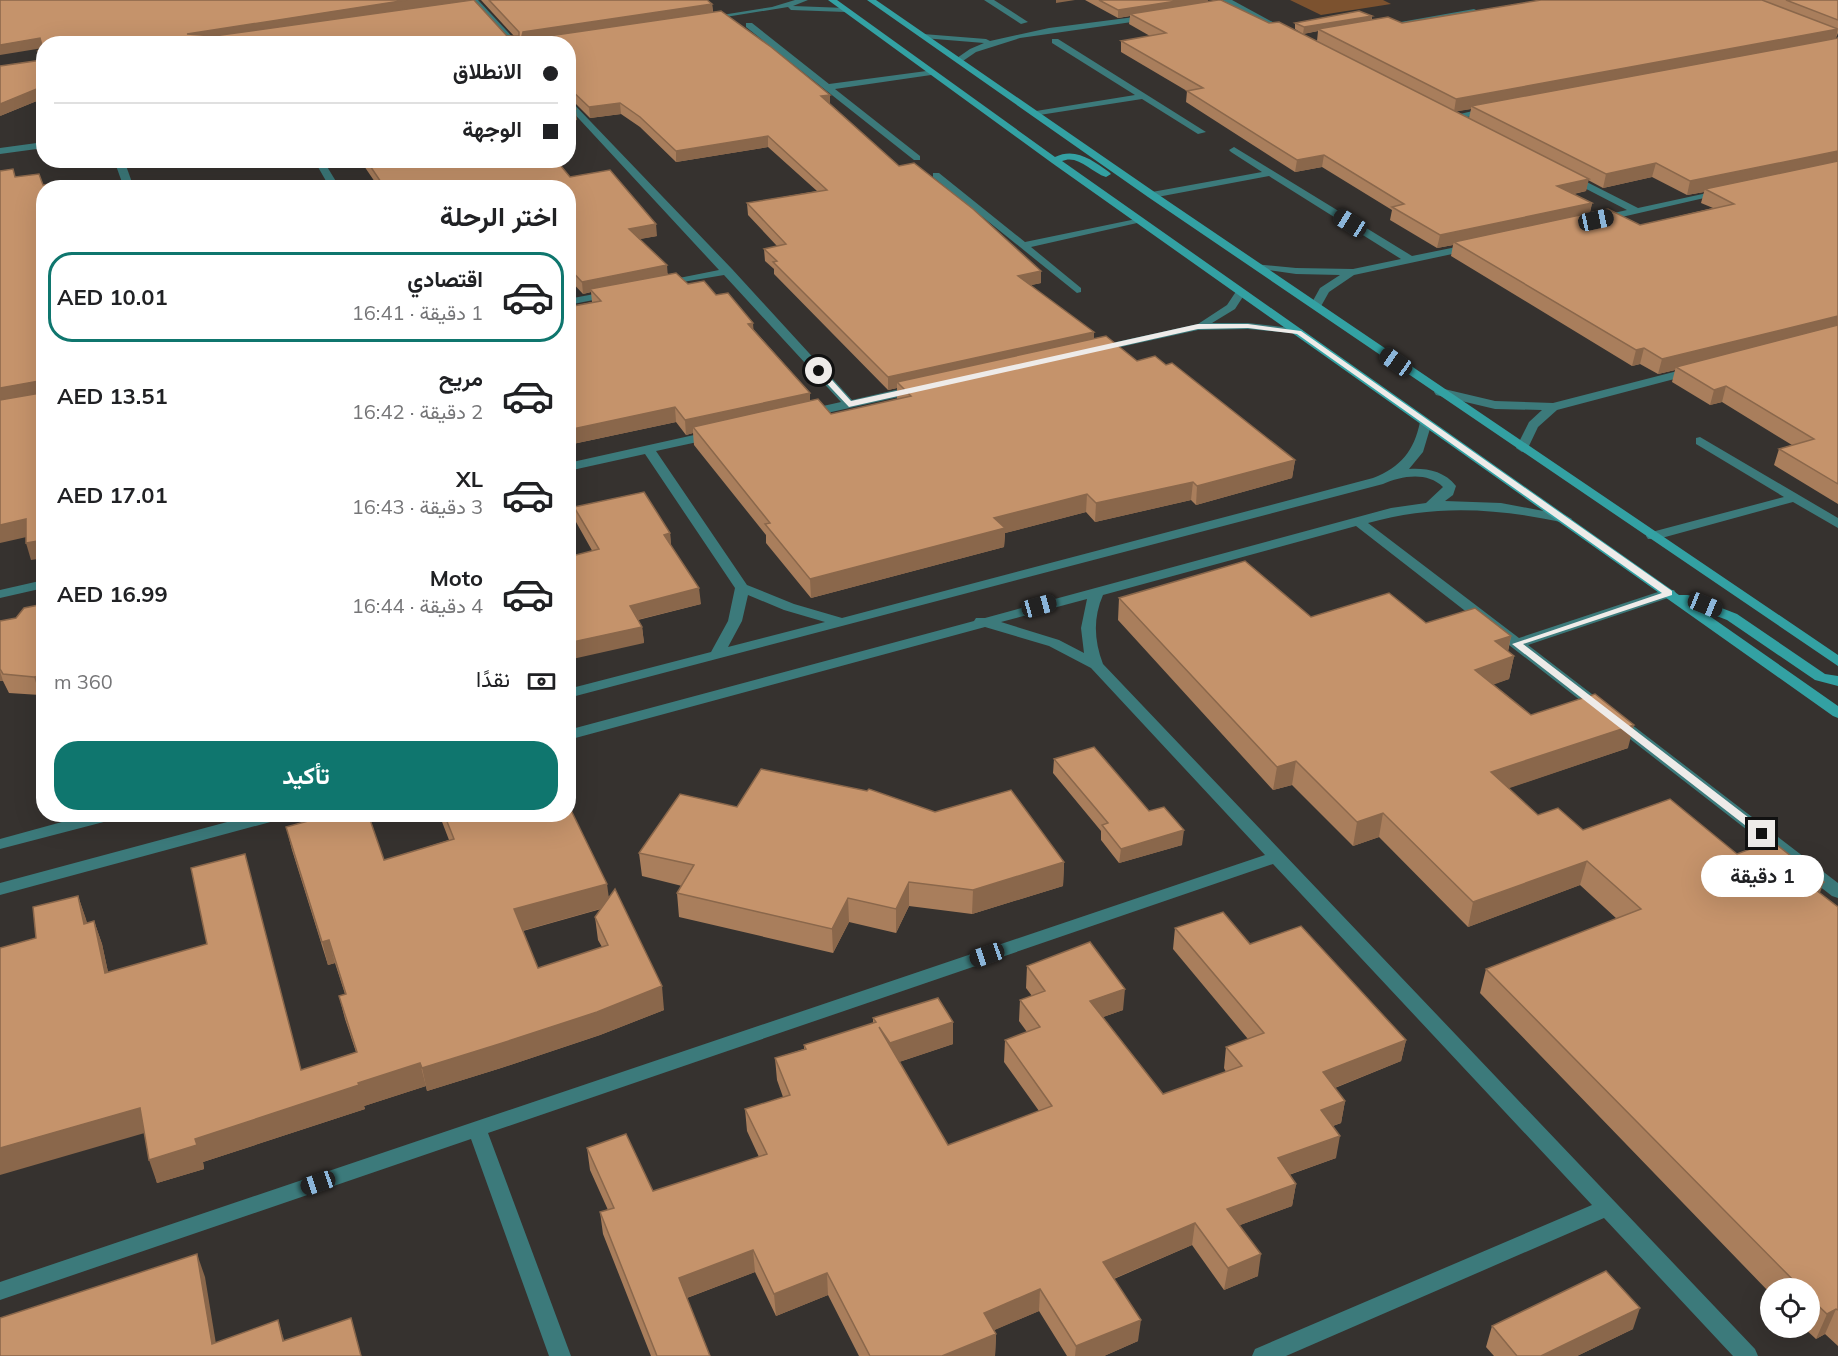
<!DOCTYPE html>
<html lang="ar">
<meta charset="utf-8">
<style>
:root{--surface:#fff;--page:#f6f6f6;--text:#202124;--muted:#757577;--line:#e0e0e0;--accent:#0f766e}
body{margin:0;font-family:Mulish,Vazirmatn,sans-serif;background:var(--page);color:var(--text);direction:rtl;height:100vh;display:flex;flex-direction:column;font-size:22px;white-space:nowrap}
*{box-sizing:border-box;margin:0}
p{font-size:20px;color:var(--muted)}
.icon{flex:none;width:33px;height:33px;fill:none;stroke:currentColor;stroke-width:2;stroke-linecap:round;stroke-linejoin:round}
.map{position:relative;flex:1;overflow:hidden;direction:ltr}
.sheet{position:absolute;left:36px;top:180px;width:540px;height:642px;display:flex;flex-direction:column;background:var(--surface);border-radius:24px;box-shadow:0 6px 24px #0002;direction:rtl}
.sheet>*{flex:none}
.guide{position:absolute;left:36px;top:36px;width:540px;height:132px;border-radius:24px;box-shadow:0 6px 24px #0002;direction:rtl;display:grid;align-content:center;height:132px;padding:0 18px;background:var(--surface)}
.controls{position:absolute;left:1760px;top:1278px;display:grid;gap:12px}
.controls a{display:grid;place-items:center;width:60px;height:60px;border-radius:50%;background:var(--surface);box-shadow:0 6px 24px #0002;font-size:30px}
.end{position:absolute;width:27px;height:27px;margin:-14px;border:8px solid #eeebe9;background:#111;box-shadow:0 0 0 3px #111}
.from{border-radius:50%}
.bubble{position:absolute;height:42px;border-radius:21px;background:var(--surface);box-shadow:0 6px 24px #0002;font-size:20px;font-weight:700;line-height:42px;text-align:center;direction:rtl}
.car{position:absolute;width:18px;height:36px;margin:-18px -9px;border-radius:8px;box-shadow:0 0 4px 2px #0007;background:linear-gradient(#222 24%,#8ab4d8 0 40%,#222 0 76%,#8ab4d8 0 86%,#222 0)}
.guide b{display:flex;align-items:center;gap:21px;height:57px;font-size:22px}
.guide b+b{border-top:2px solid var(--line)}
.guide i{width:15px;height:15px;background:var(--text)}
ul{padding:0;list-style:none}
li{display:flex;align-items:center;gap:18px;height:90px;margin:0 12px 9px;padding:0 6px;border:3px solid transparent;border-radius:24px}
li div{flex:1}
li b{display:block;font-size:22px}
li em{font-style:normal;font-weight:700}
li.selected{border-color:var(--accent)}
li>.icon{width:54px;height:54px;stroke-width:1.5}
h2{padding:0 18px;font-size:27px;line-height:72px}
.pay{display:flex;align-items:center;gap:15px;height:66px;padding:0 18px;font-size:22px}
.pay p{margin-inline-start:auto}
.primary-button{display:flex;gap:12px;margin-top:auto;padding:12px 18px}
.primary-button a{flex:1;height:69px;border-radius:24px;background:var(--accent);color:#fff;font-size:24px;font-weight:700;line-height:69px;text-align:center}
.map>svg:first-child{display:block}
.green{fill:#7c522f}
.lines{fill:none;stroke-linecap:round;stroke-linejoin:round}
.street{fill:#3c7a7b;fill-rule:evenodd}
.secondary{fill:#33a1a3;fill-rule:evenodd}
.wall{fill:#a97e5c;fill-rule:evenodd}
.shaded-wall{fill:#8a674b}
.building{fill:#c5936b;stroke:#8a674b;stroke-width:1.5}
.route{fill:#eeebe9}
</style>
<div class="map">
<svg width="1838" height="1356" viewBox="0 0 1838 1356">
<rect width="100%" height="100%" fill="#36322f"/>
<path class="green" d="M1290,0H1383L1391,4L1321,15Z"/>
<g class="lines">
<g class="street">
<path d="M470,0H478L519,44H510Z"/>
<path d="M795,0H808L793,6L846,8L850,10L846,12L791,10L788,7L707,20L703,18L772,7Z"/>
<path d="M984,0H994L1028,22L1021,24Z"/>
<path d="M1222,0H1232L1291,32L1284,34Z"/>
<path d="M1474,9L1478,11L1477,13L1382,28L1378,26Z"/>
<path d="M1150,15L1154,17L1153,19L1020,38L976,52L960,63L956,60L957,58L970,49L984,43L923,38L919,36L923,34L986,39L990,41L1049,28Z"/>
<path d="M746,23H752L829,84L934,70V74L931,75L835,89L920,156V160H914L746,27Z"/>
<path d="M1052,39H1058L1206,132L1198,134L1142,99L1033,116L1031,114L1036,111L1135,95L1052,43Z"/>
<path d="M568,98L732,269L852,400L917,385L923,389L921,392L809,417L805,416V410L841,402L724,275L659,286V282L719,270L568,107Z"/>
<path d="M1490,107L1495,110L1493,112L1452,120L1447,117Z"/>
<path d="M44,142V148L0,154V148Z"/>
<path d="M1234,147L1412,256L1471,244L1476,247L1471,250L1354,275L1329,292L1320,308H1312L1310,306L1320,288L1340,275L1296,274L1254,268V264L1296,268L1353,269L1401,259L1269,176L1152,198L1147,195L1152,192L1262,172L1231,152L1229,150Z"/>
<path d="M114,160H124L134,188H124Z"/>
<path d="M314,160H323L340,188H330Z"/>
<path d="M933,173H939L1025,242L1141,218L1146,221L1031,247L1081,288V292L1077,293L933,177Z"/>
<path d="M1567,175H1573L1638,208L1721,190L1726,193L1600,222L1596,221V217L1627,210L1567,179Z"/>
<path d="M1241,289L1246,292L1235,309L1212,323H1248L1299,329L1303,330V334L1248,329L1198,330L1098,352L1092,349L1098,346L1198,324L1227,305L1237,290Z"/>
<path d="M610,291L614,292V296L568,305V299Z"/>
<path d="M1693,367L1697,369V373L1557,410L1538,427L1528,448L1522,452L1516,448L1529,422L1542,410L1495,409L1436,395L1434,392L1440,388L1495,401L1553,403Z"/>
<path d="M1426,418L1432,422L1423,452L1409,469C1427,468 1444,471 1456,486L1453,495L1445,501L1501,503L1565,515L1572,519L1565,523C1497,508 1436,504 1368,523L1519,638L1664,590H1674L1676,593L1674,596L1528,645L1838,883V898L1832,896L1356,526L1103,595C1093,618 1094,640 1103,664L1755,1349L1758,1356H1733L1604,1218L1286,1356H1252L1255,1349L1592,1205L1273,864L488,1133L571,1356H549L471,1139L0,1300V1282L1265,855L1091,668L1049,646L985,627L568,740V730L974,621L976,618H985L1391,508L1426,503L1443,487C1427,471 1401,476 1383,484L568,698V689L711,652L728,621L735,588L645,454L568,471V463L712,431L716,432V438L656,451L747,585L794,604L842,618L1373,478C1401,467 1414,451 1420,422ZM748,595L784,610L825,622L728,647L742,621ZM1087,599L1081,628L1084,653L1059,640L1001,622Z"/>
<path d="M1700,437L1838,518V528L1793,502L1658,539H1648L1646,536L1648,533L1784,497L1696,444V438Z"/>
<path d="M44,580V588L0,598V590Z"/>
<path d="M91,814H121L119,818L0,849V839Z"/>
<path d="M257,814H287L285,818L0,895V883Z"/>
</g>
<g class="secondary">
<path d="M828,0H837L1055,157C1076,147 1093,161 1109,172L1111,174L1106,177C1091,172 1078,154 1062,161L1679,595H1688L1737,614L1825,674L1838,676V686L1815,680L1727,620L1701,610L1838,706V718L1833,716L1052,163Z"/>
<path d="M867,0H876L1156,193L1838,655V666L1148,197Z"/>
</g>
</g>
<g class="wall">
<path d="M0,0L514,36L481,0H707L712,4L713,12L830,104L899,166L1041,283L1031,285L1094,339L1137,361L1295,460L1292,478L1196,505L1191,500L1095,522L1086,512L1005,533L1004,547L811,598L766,543V535L694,445L693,433L686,435L676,422L568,445V307L592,302L591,292L583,294L568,278V188H379L360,160H556L570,177L657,236L639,239L668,274L688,284L716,295L754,330L810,393V401L831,414L897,399V388L888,390L774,274V269L765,261L764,249L777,246L748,215L747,203L817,191L768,147L676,162L640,127L621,114L590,118L568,96V44H44V98L0,116L40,60L38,51L43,49Z"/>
<path d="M1085,0H1208L1207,2L1317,41L1318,31L1303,34L1295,29V23L1372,16V20L1402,23L1541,0H1838V33L1836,38H1838V504L1774,465L1779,449L1792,445L1722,402L1710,405L1672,382L1675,370L1658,374L1640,364L1632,366L1451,256L1453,245L1437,248L1390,220L1392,210L1322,167L1295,172L1186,102L1187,91L1121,52V41L1150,36L1129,24L1130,16L1118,18ZM1471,109L1469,118L1456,111ZM1652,177L1687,195L1704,192L1701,203L1713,208L1640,225L1590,213L1592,203L1574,194L1586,191L1588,180L1603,188Z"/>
<path d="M574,507L670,533L671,546L701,604L638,620L642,627L644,643L576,522Z"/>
<path d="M1119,598L1311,617L1426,623L1511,636L1508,652L1514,656L1509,679L1493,684L1531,715L1628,748L1508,788L1538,815L1583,830L1737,854L1820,893L1838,907V1346L1825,1334L1816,1339L1804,1328H1809V1288H1770V1293L1480,993L1486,969L1617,919L1580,885L1468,927L1379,837L1353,846L1292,785L1273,790L1118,620Z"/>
<path d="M44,604V694L40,695L9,693L3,681H0V621L16,618Z"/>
<path d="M1054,759L1149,811L1182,845L1119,863L1101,840V831L1053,773Z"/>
<path d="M737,807L1064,862L1063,886L972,914L909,906L896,933L849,922L833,953L679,917L677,893L682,886L642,876L639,853Z"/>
<path d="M439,814H568L664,1010L600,1035L501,1068L427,1091L426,1086L364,1106L365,1109L203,1162L204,1169L157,1183L144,1133L36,938L78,896L87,923L94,921L102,944L108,972L301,1070L356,1052L345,1019L339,996L345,994L335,963L328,965L292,850L286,827L384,860L449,840ZM601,909L595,917L598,940L602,947L538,968L523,931Z"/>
<path d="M1175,928L1250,944L1406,1040L1401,1061L1335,1088L1345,1101L1341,1123L1333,1126L1336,1158L1289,1175L1296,1184L1292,1206L1240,1225L1258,1276L1224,1290L1192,1245L1114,1279L1138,1341L1104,1356H1067L1039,1311L994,1330L996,1334L995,1356H859L828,1295L776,1316L755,1272L687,1298L710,1356H651L603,1234L600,1212L608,1210L590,1170L587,1148L653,1191L759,1157L747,1131L745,1109L783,1097L777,1080L775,1058L804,1049V1045L873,1023V1018L953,1044L899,1062L948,1145L1039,1111L1004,1062L1005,1040L1027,1032L1019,1021L1020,1000L1032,996L1026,988L1027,966L1123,1010L1103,1017L1163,1094L1226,1072L1224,1068L1226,1047L1248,1039L1173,949Z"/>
<path d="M1492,1326L1633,1329L1577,1356H1494L1486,1347Z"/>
</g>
<g class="shaded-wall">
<path d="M407,0H470L193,44L187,34Z"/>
<path d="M1056,0H1075L1056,3Z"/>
<path d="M1183,0H1208L1207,4L1130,14V16L1118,18V10Z"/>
<path d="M712,4L713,14L525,42L522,36L523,32Z"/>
<path d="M1372,16L1371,23L1318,29V31L1303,34L1304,27Z"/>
<path d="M1838,29L1835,41L1471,106V109L1454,112L1456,99Z"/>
<path d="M40,38L43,48L0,55V45Z"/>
<path d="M44,86V98L0,116V104Z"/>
<path d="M830,95V105L821,96Z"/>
<path d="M620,103L621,114L590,118L589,107Z"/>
<path d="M576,109L577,120L568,122V111Z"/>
<path d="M768,136V147L676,162V151Z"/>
<path d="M1838,151V164L1705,189L1704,192L1687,195L1690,181Z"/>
<path d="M1324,155L1322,167L1295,172L1297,160Z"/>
<path d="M1656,163L1652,177L1603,188L1606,174Z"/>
<path d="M1589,179L1586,191L1554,198L1557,186Z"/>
<path d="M1592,203L1589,216L1454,242L1453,245L1437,248L1440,235Z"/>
<path d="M656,224L657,236L630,241L629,229Z"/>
<path d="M667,265L668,278L590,289L591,292L583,294L582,282Z"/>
<path d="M1041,271V283L1018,288V276Z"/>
<path d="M1838,316V330L1676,367L1675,370L1658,374L1662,359Z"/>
<path d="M753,323L754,337L748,324Z"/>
<path d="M1094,332V345L897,382V388L888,390V377Z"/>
<path d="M1644,348L1640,364L1632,366L1636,350Z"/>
<path d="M39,381L44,397L0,405V388Z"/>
<path d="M1726,386L1722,402L1710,405L1714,390Z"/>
<path d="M810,393V408L693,427V433L686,435L685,420Z"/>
<path d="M675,407L676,422L568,445V430Z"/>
<path d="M1295,460L1292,478L1196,505L1197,486Z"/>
<path d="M1193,482L1191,500L1095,522L1096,503Z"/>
<path d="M1087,494L1086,512L1005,533L1004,547L811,598L810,579L994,518Z"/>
<path d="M26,519L31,536L0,543V525Z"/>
<path d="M670,533L671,549L664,535Z"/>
<path d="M44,540V558L31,560L26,543Z"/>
<path d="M699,588L701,604L632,621L630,606Z"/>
<path d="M642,627L644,643L568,660V643Z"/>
<path d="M1511,636L1506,659L1495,641Z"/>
<path d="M1514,656L1509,679L1471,693L1475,670Z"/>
<path d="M0,671L3,681H0Z"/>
<path d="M44,675V694L40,695L34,677Z"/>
<path d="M1634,725L1628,748L1486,796L1491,772Z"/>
<path d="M1296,761L1292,785L1273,790L1277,767Z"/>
<path d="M1383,813L1379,837L1353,846L1357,822Z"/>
<path d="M1184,830L1182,845L1119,863L1121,849Z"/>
<path d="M1587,861L1580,885L1468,927L1473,902Z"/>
<path d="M1064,862L1063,886L972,914L973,890Z"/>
<path d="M909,882V906L896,933V909Z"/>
<path d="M1824,882L1815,906L1812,887Z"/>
<path d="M607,884L610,906L518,932L514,909Z"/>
<path d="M78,896L86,919L92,947L84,924Z"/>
<path d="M848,898L849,922L833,953L832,929Z"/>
<path d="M94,921L102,944L113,996L105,973Z"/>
<path d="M329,940L335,963L328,965L322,942Z"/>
<path d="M662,986L664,1010L600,1035L501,1068L427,1091L422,1068Z"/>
<path d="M1125,989L1123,1010L1089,1022L1090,1001Z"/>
<path d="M953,1022V1044L890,1065V1043Z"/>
<path d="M1406,1040L1401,1061L1319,1094L1323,1072Z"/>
<path d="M420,1063L426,1086L364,1106L365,1109L203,1162L204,1169L157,1183L149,1160L195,1139L358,1083Z"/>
<path d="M1345,1101L1341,1123L1317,1131L1321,1110Z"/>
<path d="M140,1108L148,1132L0,1175V1148Z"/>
<path d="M1340,1136L1336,1158L1274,1180L1278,1158Z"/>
<path d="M1296,1184L1292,1206L1224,1231L1227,1209Z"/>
<path d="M1195,1223L1192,1245L1101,1284L1103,1262Z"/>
<path d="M753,1250L755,1272L681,1300L679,1278Z"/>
<path d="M197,1254L205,1277L218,1356L212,1344Z"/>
<path d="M1261,1254L1258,1276L1224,1290L1228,1268Z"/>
<path d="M827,1273L828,1295L776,1316L774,1294Z"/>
<path d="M1040,1289L1039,1311L983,1335L984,1313Z"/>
<path d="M1640,1308L1633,1329L1577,1356H1541Z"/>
<path d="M1836,1309L1825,1334L1816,1339L1827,1314Z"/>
<path d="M278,1320L285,1343L283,1341Z"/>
<path d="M1141,1320L1138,1341L1104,1356H1075L1076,1346Z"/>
<path d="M996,1334L995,1356H942Z"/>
</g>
<g class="building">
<path d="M0,0H407L187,34L214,36L472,0H474L507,36H519V32L489,0H707L712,4L523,32L522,36H549L721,11L771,47L830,95L821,96L899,166L914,163L973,209L1041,271L1018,276L1094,332L888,377L773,262L777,261L764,249L786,244L747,203L827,190L768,136L676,151L640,117L620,103L589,107L568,87V44H44V53L38,51L43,49L40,38L0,45Z"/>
<path d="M1099,0H1183L1118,10Z"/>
<path d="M1218,0H1221L1269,23L1279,22L1589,179L1557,186L1592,203L1440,235L1392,207L1404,204L1324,155L1297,160L1187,91L1203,88L1121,41L1166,33L1130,14Z"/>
<path d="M1541,0H1762L1838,29L1456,99L1318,29L1388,17L1402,23Z"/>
<path d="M1786,0H1838V20Z"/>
<path d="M1359,11L1372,16L1304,27L1295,23Z"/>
<path d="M1838,38V151L1690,181L1656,163L1606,174L1471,106Z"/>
<path d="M44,53V86L0,104V66L42,60Z"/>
<path d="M568,101L576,109L568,111Z"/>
<path d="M366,160H556L570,177L610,170L656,224L629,229L667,265L582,282L568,267V188H385Z"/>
<path d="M1838,161V316L1662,359L1644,348L1636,350L1454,242L1608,209L1640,225L1734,204L1705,189Z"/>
<path d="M13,169L15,177L39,174L43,185L52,184L53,188H44V540L26,543V519L0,525V400L40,393L42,383L39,381L0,388V171Z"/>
<path d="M287,181L291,188H247Z"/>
<path d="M93,185L94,188H76Z"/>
<path d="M676,273L688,284L704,281L716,295L728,293L753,323L748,324L810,393L685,420L675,407L568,430V307L601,301L590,289Z"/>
<path d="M1838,325V484L1779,449L1814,439L1726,386L1714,390L1676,367Z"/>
<path d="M1106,336L1137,361L1155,356L1166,365L1172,363L1295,460L1197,486L1193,482L1096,503L1087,494L994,518L1005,528L810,579L765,524L770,523L693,427L818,399L831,414L911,396L897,382Z"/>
<path d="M644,492L670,533L664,535L699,588L630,606L642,627L568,643V557L599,549L574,507Z"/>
<path d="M1245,561L1311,617L1389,593L1426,623L1475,608L1511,636L1495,641L1514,656L1475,670L1531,715L1595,694L1634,725L1491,772L1538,815L1558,808L1583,830L1670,799L1737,854L1772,841L1824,882L1812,887L1838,907V1310L1836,1309L1827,1314L1809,1297V1288H1801L1486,969L1641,909L1587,861L1473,902L1383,813L1357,822L1296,761L1277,767L1119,598Z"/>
<path d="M44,604V675L34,677L3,674L0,669V621L16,618L24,608Z"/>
<path d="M1094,747L1149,811L1164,807L1184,830L1121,849L1102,825L1108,823L1054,759Z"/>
<path d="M761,769L867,791L869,789L935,812L1011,790L1064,862L973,890L909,882L896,909L848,898L832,929L677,893L694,865L639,853L680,794L737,807Z"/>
<path d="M568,804L607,884L514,909L538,968L608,945L595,917L615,889L662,986L597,1012L496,1045L422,1068L420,1063L358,1083L359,1085L195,1139L197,1145L149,1160L140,1108L0,1148V948L36,938L33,907L78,896L84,924L94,921L105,973L207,944L191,868L245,854L301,1070L357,1052L339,996L346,994L329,940L322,942L286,827L334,814H368L384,860L454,839L444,814H568Z"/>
<path d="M1223,912L1250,944L1301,926L1406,1040L1323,1072L1345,1101L1321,1110L1340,1136L1278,1158L1296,1184L1227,1209L1261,1254L1228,1268L1195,1223L1103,1262L1141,1320L1076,1346L1040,1289L984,1313L996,1334L942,1356H870L827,1273L774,1294L753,1250L679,1278L710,1356H657L600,1212L614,1208L587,1148L626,1134L653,1191L767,1154L745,1109L790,1095L775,1058L806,1049L804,1045L876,1022L873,1018L938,998L953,1022L890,1043L879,1027L948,1145L1052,1106L1005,1040L1040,1027L1020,1000L1045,991L1027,966L1090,942L1125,989L1090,1001L1163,1094L1242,1066L1226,1047L1264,1033L1175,928Z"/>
<path d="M197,1254L212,1344L278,1320L283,1341L351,1318L361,1356H0V1318Z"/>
<path d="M1606,1271L1640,1308L1541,1356H1517L1492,1326Z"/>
</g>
<path class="route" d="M1198,324H1248L1301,331L1672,591V595L1523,644L1766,831V836H1759L1512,644L1662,593L1297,334L1248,328L1198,329L849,407L815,371L822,369L851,401Z"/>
</svg>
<div class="controls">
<a><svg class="icon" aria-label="locate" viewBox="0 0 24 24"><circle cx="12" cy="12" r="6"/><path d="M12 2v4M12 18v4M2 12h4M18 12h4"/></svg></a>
</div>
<i class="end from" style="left:819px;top:371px"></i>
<i class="end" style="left:1762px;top:834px"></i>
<div class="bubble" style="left:1701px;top:855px;width:123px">1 دقيقة</div>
<i class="car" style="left:1596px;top:220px;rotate:78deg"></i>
<i class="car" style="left:1350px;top:223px;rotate:302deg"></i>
<i class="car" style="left:1396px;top:362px;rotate:305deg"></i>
<i class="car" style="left:1705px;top:605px;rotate:112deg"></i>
<i class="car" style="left:1039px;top:606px;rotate:75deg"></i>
<i class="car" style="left:987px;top:955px;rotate:251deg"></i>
<i class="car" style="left:318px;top:1183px;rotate:251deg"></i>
<div class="guide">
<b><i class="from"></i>الانطلاق</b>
<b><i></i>الوجهة</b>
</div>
<section class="sheet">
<h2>اختر الرحلة</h2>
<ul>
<li class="selected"><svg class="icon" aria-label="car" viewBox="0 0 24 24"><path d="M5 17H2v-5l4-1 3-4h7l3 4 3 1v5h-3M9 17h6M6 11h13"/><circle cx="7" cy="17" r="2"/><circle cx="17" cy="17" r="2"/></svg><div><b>اقتصادي</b><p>1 دقيقة · 16:41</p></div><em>AED 10.01</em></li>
<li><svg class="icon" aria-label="car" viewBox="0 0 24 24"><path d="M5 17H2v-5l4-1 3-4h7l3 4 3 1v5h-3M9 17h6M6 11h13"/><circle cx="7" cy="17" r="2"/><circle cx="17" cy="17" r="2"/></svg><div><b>مريح</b><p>2 دقيقة · 16:42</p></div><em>AED 13.51</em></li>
<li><svg class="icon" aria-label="car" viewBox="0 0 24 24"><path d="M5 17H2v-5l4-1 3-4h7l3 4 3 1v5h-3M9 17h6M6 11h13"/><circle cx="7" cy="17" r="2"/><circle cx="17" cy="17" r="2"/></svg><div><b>XL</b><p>3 دقيقة · 16:43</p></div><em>AED 17.01</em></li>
<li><svg class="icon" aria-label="car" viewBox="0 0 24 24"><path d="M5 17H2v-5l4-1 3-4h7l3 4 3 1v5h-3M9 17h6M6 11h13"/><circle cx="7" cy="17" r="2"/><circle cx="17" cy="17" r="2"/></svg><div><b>Moto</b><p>4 دقيقة · 16:44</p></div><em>AED 16.99</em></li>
</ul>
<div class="pay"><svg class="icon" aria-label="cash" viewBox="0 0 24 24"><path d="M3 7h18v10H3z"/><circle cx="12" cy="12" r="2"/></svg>نقدًا<p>360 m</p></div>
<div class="primary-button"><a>تأكيد</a></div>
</section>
</div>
